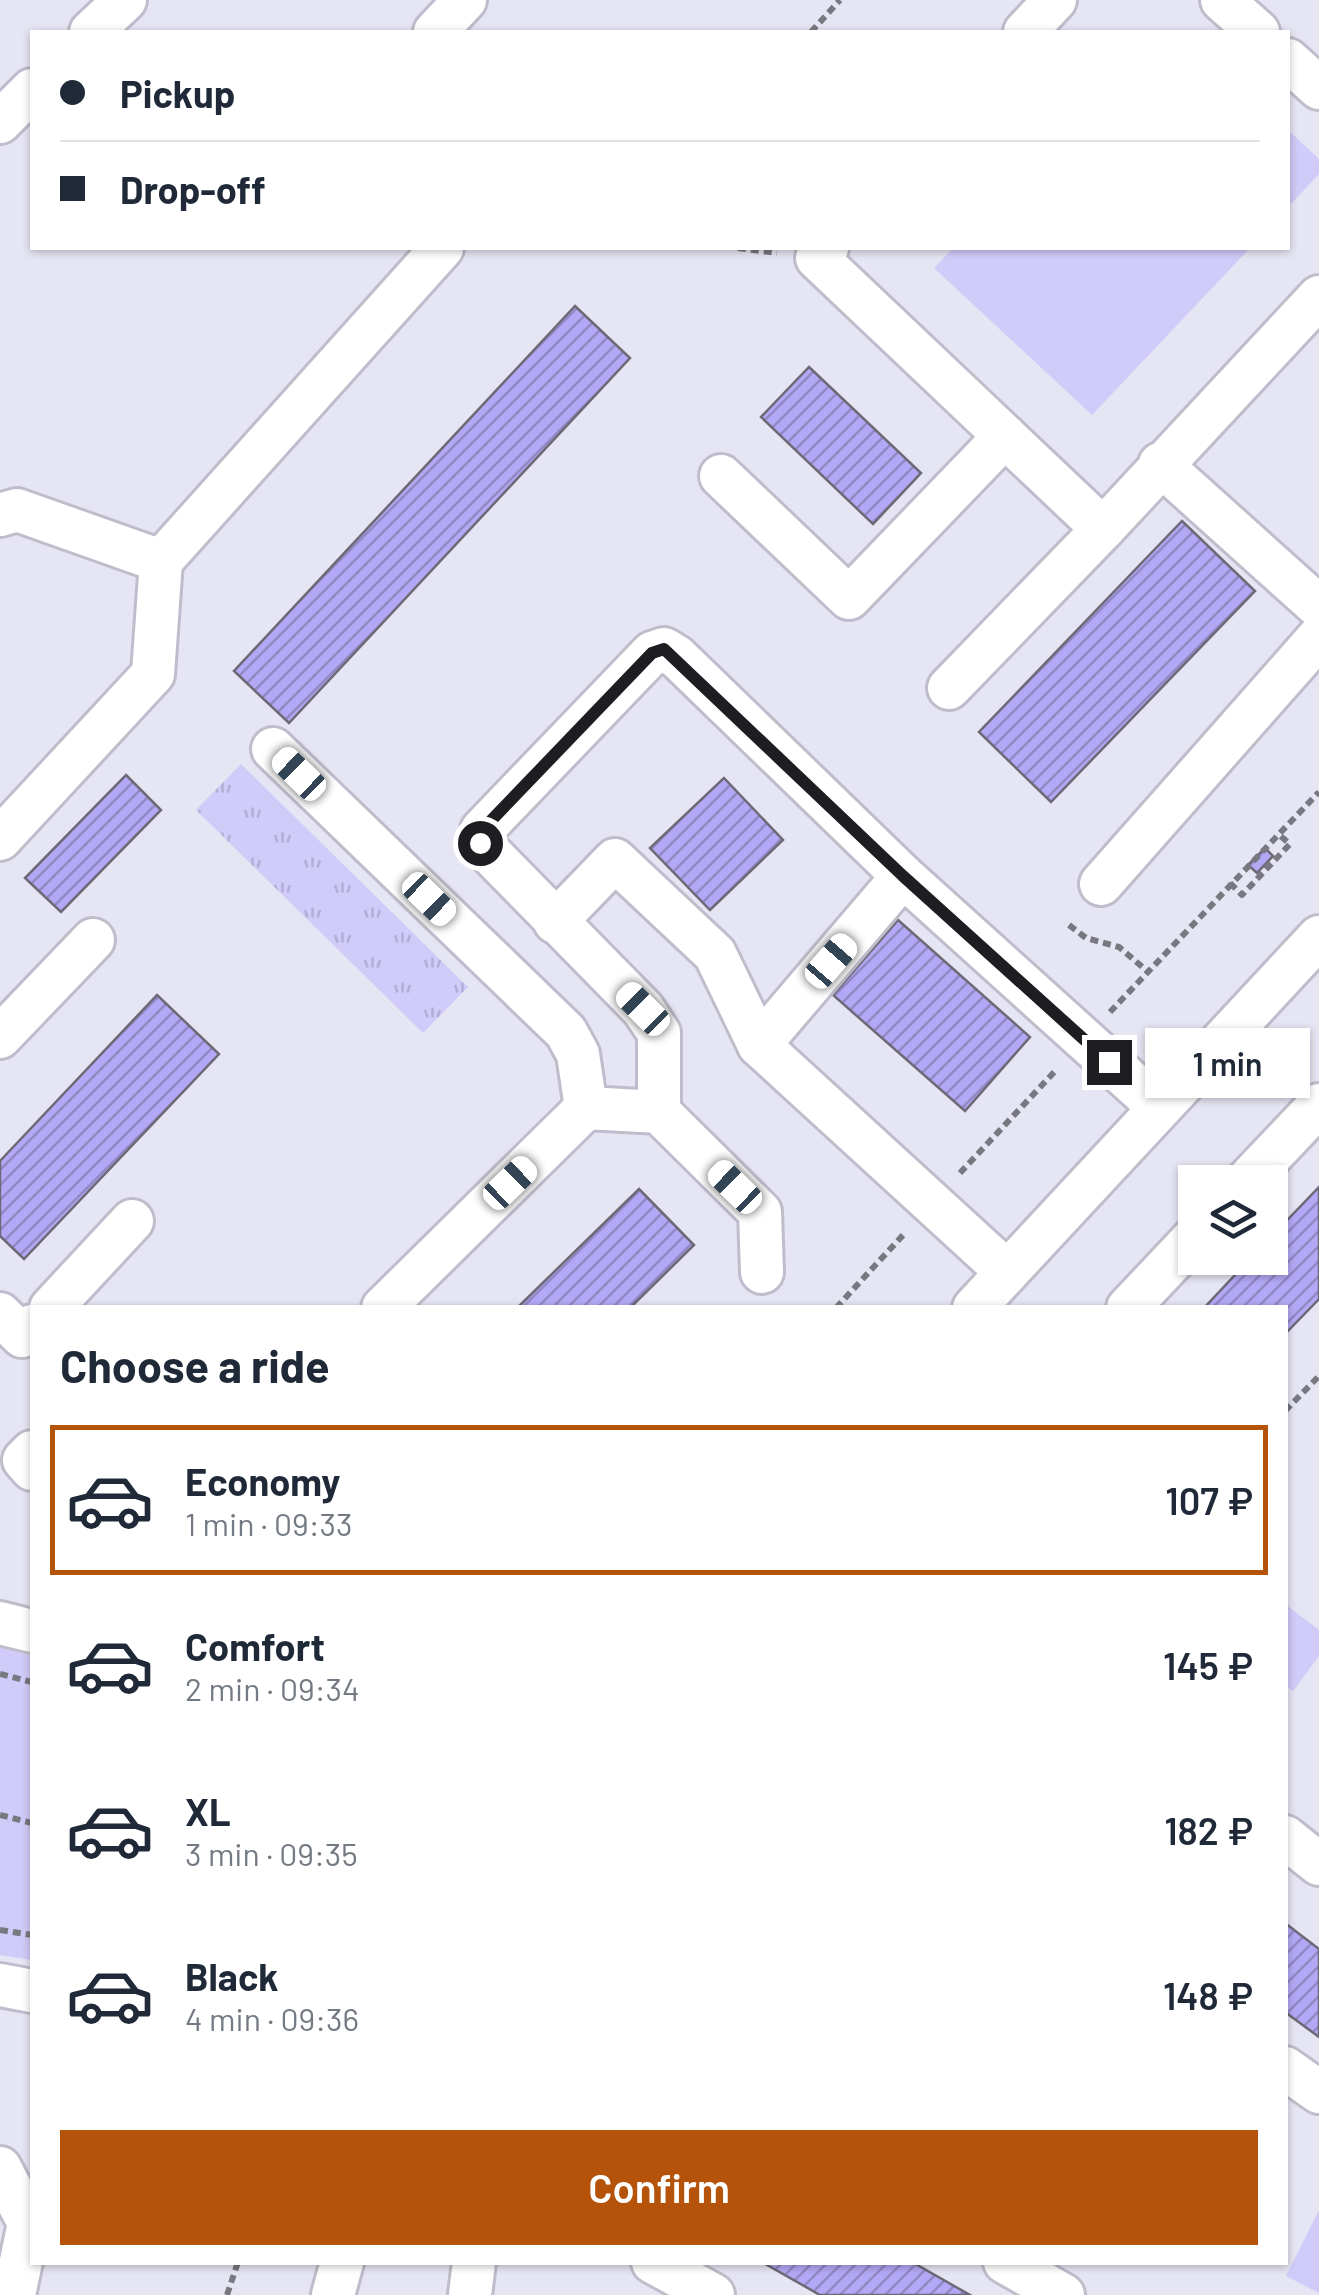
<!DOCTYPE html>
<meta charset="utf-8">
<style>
:root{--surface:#fff;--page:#f2f2f3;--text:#1f2937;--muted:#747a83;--line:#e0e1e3;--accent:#b45309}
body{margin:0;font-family:Barlow,sans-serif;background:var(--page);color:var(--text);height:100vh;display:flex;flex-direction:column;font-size:38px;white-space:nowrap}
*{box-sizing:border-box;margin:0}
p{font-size:32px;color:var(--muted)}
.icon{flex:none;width:55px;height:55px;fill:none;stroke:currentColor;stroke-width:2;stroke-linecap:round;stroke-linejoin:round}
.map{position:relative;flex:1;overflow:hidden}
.panel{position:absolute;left:30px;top:1305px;width:1258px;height:960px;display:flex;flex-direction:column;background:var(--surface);border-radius:0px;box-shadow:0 2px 8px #0004}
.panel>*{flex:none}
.top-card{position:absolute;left:30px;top:30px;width:1260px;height:220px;border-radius:0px;box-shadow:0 2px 8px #0004;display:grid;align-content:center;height:220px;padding:0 30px;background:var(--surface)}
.tools{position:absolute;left:1178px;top:1165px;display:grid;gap:20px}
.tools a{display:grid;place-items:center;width:110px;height:110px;border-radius:0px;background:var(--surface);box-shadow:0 2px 8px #0004;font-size:50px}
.end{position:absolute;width:45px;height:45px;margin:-22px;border:12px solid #1d1d22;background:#fff;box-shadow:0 0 0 5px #fff}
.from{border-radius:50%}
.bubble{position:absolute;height:70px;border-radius:0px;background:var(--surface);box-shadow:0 2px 8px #0004;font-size:32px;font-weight:600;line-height:70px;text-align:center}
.car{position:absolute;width:30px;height:60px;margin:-30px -15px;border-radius:12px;box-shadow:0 0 8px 2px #0007;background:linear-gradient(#fff 24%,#345 0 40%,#fff 0 76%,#345 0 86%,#fff 0)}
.top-card b{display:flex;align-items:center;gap:35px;height:95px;font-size:38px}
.top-card b+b{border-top:2px solid var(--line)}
.top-card i{width:25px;height:25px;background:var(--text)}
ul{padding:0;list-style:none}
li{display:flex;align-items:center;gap:30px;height:150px;margin:0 20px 15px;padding:0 10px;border:5px solid transparent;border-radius:0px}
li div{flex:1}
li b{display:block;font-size:38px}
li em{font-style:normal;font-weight:600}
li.on{border-color:var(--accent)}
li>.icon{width:90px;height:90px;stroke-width:1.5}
h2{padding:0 30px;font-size:45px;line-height:120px}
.primary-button{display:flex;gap:20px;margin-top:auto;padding:20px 30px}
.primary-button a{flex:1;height:115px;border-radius:0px;background:var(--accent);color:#fff;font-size:40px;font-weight:600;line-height:115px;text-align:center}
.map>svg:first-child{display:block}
.grass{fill:url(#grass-tufts)}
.park{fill:#d1cbf9}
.building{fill:url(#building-hatch);stroke:#6b6a76;stroke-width:2.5}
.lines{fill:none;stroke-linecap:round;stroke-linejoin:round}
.minor-casing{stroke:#bfbdcb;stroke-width:48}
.path{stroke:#787881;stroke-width:6;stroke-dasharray:8 5;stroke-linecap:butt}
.minor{stroke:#fff;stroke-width:42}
.route{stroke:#1d1d22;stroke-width:12}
</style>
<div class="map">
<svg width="1319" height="2295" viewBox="0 0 1319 2295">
<defs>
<pattern id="grass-tufts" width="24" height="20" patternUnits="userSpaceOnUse" patternTransform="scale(2.5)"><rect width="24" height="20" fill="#d1cbf9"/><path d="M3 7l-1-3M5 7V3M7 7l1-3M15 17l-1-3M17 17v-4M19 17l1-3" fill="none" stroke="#b3aed5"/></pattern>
<pattern id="building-hatch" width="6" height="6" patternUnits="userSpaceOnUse" patternTransform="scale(2.5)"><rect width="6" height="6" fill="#b3a8f5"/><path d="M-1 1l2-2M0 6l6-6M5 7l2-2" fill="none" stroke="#9188c6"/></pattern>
</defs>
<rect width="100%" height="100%" fill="#e6e5f3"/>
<path class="grass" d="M241,764L468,987L423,1033L196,810Z"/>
<g class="park">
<path d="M1288,130L1319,159V174L1288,207Z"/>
<path d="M953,248H1250L1092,415L934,268Z"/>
<path d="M1285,1604L1319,1630V1656L1293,1691L1285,1685Z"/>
<path d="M0,1647L32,1656V1960L0,1955Z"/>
<path d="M1319,2210V2293L1286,2276Z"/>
</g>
<g class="building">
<path d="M575,306L630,358L289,723L234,671Z"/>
<path d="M809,367L921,473L873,524L761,417Z"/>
<path d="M1182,521L1255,591L1051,802L979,732Z"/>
<path d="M126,775L161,810L61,912L25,878Z"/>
<path d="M724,778L783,840L710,910L650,848Z"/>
<path d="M1265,848L1273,856L1257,873L1248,865Z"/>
<path d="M898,920L1030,1037L965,1111L833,995Z"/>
<path d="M157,995L219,1054L24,1259L0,1236V1161Z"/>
<path d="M1319,1187V1299L1285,1334V1308H1204L1251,1258H1270V1238Z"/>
<path d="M639,1189L694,1245L630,1308H517Z"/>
<path d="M1285,1923L1319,1949V2037L1285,2012Z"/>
<path d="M762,2262H912L970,2295H820Z"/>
</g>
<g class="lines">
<g class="minor-casing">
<g id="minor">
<path d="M1222,0L1258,32"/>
<path d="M91,32L125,0"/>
<path d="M435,32L465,0"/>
<path d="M1025,32L1055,0"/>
<path d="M1288,60L1319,88"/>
<path d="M0,122L32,90"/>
<path d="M827,248L817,258L1103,529L1319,297"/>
<path d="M1160,464L1319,607"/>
<path d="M721,476L849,598L1005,436"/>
<path d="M0,515L17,510L161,561L442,248"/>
<path d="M949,688L1103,529"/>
<path d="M273,749L566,1032L578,1054L586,1108"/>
<path d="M0,839L153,674L161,561"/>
<path d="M1101,884L1319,637"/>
<path d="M555,922L615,860L715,954L759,1045L1007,1272"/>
<path d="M0,1037L93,940"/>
<path d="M759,1045L903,876L1159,1107"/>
<path d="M659,1112V1033L643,1009L480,843L482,830L652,653L664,649L677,657L903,876"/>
<path d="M1246,1182L1319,1105"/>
<path d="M51,1308L132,1221"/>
<path d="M383,1308L586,1108L659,1112L760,1212L762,1272"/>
<path d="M974,1308L1319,937"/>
<path d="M1128,1308L1195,1237"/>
<path d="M0,1314L22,1336L32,1326"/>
<path d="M32,1452L24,1460L32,1469"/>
<path d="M0,1623L32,1631"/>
<path d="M1285,1837L1319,1864"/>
<path d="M0,1985L32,1991"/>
<path d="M1285,2068L1319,2092"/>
<path d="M0,2168L29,2223L14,2295"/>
<path d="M653,2262L713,2295"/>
<path d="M1005,2262L1063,2295"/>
<path d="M333,2295L342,2262"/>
<path d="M470,2295L474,2262"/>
</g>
</g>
<g class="path">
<path d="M811,32L840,0"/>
<path d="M738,248L777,253"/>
<path d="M1230,883L1242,895L1290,844L1277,833"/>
<path d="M1069,925L1086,938L1119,947L1147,971"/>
<path d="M1110,1012L1319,792"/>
<path d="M960,1173L1057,1069"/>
<path d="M836,1308L904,1234"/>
<path d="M1285,1411L1319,1376"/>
<path d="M0,1674L32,1682"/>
<path d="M0,1815L32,1823"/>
<path d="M0,1930L32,1935"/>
<path d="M227,2295L238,2262"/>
</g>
<use href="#minor" class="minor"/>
</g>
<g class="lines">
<path class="route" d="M480,843L482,830L652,653L664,649L903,876L1109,1062"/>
</g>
</svg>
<div class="tools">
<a><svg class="icon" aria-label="layers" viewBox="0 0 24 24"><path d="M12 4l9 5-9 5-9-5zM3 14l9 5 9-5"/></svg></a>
</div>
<i class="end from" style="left:480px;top:843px"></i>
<i class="end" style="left:1109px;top:1062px"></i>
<div class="bubble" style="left:1145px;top:1028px;width:165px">1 min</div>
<i class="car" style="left:299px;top:774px;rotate:314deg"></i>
<i class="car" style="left:429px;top:899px;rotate:134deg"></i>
<i class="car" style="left:831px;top:961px;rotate:41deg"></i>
<i class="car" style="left:643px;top:1009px;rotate:315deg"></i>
<i class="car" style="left:510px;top:1183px;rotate:46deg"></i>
<i class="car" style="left:735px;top:1187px;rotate:314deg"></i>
<div class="top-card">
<b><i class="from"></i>Pickup</b>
<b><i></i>Drop-off</b>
</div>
<section class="panel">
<h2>Choose a ride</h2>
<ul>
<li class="on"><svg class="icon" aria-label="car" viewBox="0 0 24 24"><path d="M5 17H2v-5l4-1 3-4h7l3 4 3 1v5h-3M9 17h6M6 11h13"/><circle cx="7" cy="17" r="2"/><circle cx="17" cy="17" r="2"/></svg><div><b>Economy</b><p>1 min · 09:33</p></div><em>107 ₽</em></li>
<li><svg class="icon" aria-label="car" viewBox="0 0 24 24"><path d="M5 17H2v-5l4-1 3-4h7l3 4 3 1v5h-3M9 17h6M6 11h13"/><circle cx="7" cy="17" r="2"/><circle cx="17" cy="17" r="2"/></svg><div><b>Comfort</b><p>2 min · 09:34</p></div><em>145 ₽</em></li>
<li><svg class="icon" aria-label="car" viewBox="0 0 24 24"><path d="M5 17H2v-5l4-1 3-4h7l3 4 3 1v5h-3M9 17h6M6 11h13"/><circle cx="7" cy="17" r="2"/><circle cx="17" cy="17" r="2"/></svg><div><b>XL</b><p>3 min · 09:35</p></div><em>182 ₽</em></li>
<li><svg class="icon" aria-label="car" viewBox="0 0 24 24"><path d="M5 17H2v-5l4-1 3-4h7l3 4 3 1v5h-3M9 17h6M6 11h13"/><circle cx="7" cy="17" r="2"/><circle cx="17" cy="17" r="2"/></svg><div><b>Black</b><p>4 min · 09:36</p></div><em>148 ₽</em></li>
</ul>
<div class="primary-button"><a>Confirm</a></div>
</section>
</div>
